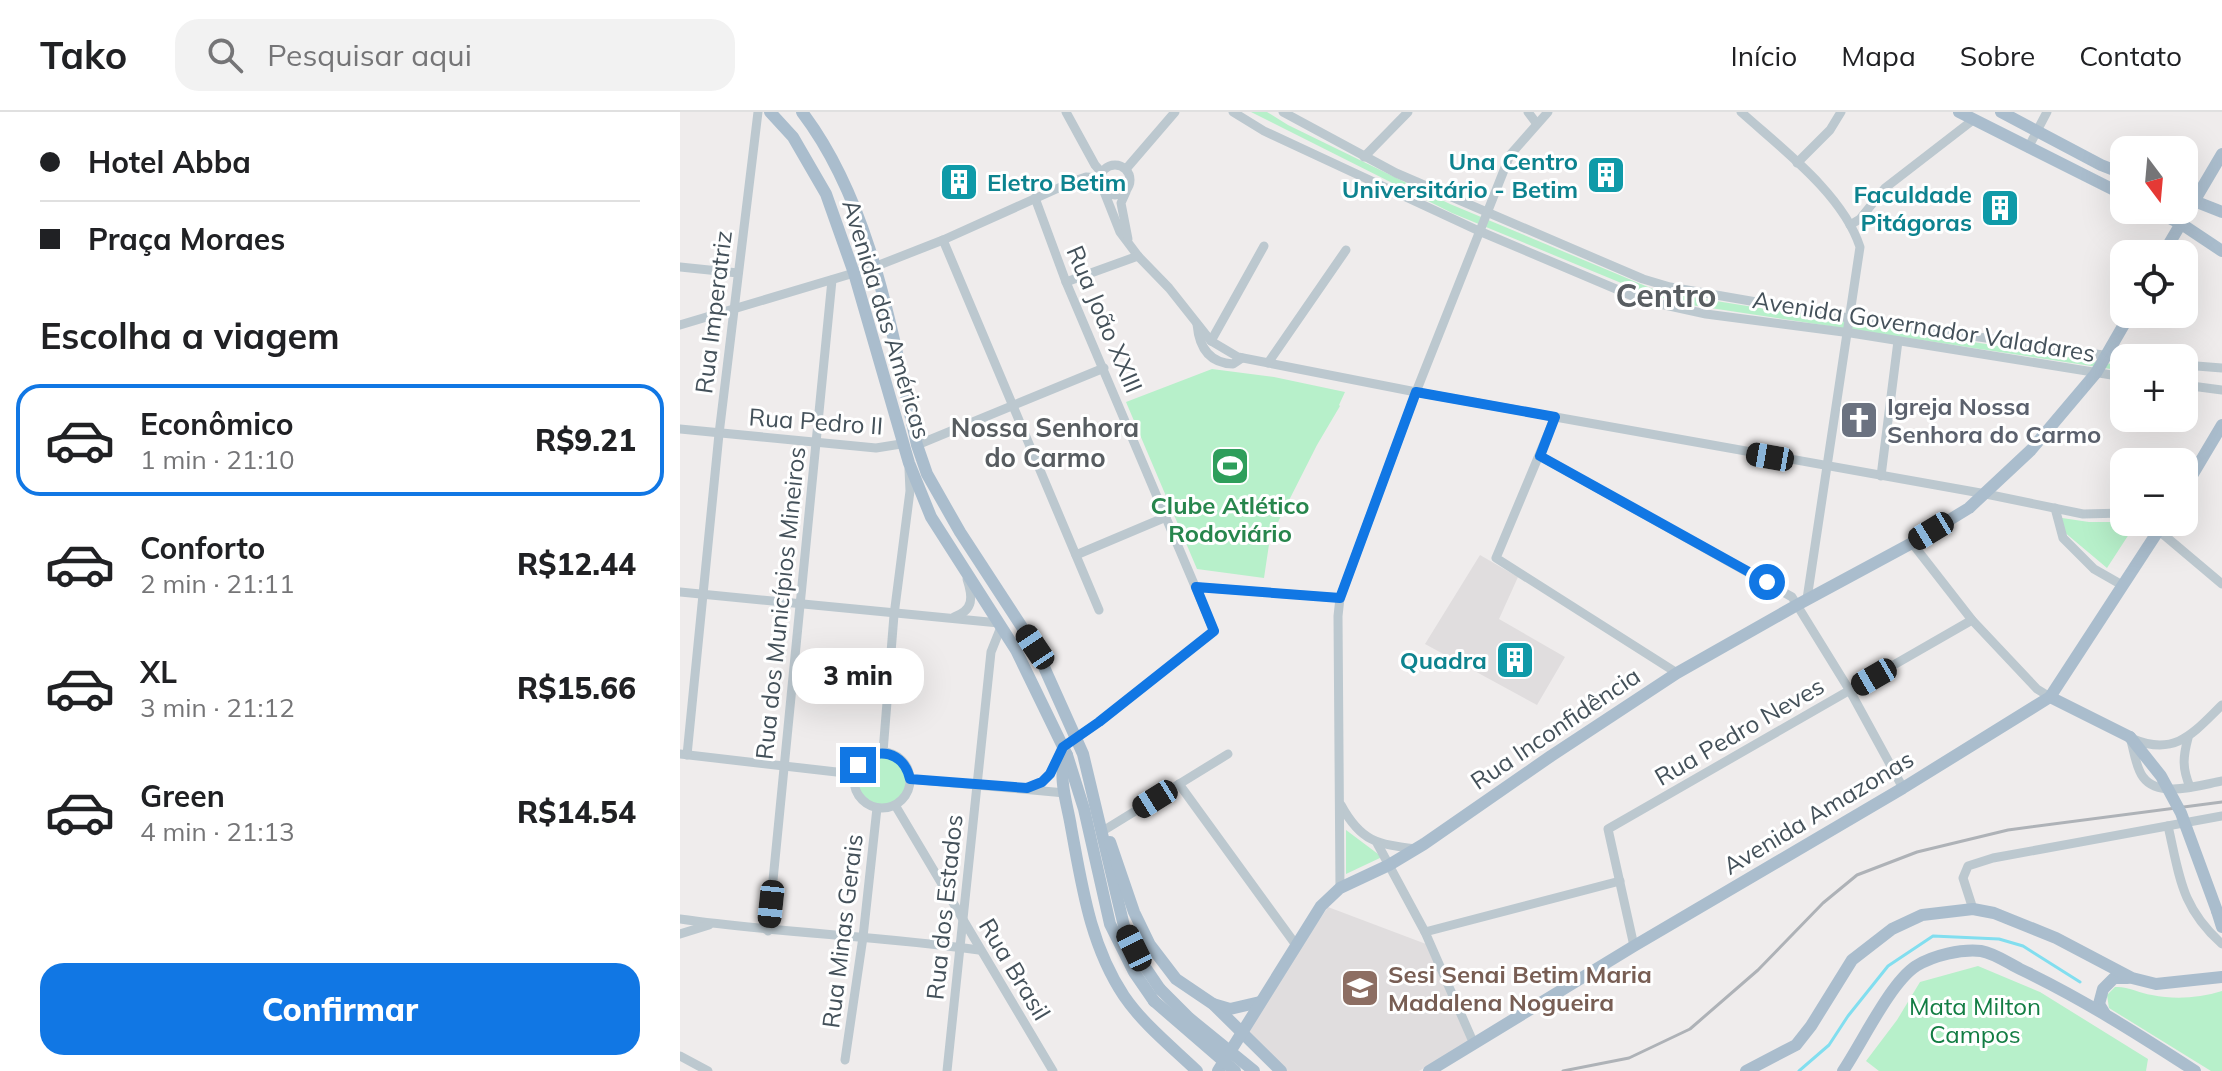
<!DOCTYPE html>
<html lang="pt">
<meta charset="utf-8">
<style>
:root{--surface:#fff;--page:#f2f2f2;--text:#202124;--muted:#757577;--line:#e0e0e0;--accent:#1177e4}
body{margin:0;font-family:Mulish,sans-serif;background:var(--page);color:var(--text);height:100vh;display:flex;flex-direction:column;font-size:30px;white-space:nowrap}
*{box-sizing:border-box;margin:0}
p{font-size:26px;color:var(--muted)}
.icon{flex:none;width:44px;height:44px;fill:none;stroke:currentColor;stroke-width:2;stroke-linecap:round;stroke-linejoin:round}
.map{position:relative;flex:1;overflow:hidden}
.sheet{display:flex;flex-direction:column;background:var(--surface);width:680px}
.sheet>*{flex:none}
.guide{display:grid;align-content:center;height:176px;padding:0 40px;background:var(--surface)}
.needle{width:52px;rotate:164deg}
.controls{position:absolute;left:1430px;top:24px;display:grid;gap:16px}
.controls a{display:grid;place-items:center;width:88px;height:88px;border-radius:16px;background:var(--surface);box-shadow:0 8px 32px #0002;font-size:40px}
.end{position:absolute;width:36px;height:36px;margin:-18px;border:10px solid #1177e4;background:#fff;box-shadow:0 0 0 4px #fff}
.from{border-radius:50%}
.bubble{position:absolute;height:56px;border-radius:24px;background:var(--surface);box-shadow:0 8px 32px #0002;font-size:26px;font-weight:800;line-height:56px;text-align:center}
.car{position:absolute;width:24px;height:48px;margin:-24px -12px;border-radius:10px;box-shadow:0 0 6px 2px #0007;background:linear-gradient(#222 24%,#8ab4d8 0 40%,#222 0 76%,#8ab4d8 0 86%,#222 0)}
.guide b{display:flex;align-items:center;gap:28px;height:76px;font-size:30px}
.guide b+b{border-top:2px solid var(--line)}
.guide i{width:20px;height:20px;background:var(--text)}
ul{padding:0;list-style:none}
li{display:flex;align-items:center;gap:24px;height:112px;margin:0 16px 12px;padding:0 24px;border:4px solid transparent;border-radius:24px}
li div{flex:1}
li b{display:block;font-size:30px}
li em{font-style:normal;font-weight:800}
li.on{border-color:var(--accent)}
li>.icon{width:72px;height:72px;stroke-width:1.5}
h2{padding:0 40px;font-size:36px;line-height:96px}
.action{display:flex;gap:16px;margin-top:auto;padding:16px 40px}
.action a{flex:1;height:92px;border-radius:24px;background:var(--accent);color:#fff;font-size:32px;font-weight:800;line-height:92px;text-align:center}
header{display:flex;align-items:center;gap:48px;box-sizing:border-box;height:112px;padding:0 40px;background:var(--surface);border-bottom:2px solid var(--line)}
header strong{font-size:38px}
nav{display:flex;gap:44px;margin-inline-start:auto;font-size:28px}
.search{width:560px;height:72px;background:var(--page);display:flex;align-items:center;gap:20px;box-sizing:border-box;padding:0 28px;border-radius:24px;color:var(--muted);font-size:30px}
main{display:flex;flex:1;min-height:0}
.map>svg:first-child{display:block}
.education{fill:#e0ddde}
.green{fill:#b7f0ca}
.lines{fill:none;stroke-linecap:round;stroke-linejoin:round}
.stream{stroke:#82deef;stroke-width:3}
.minor{stroke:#bcc8cf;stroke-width:9}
.major{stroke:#aabdcd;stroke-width:12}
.rail{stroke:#aeb2b7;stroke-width:3}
.major-bridge{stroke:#aabdcd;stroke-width:12}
.route{stroke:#1177e4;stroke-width:10}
.labels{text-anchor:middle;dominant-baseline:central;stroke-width:6;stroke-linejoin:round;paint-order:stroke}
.culture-label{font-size:24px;font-weight:bold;fill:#0d838f;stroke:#fff;text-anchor:end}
.street-label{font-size:24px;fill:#44515a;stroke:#fff}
.worship-label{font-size:24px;font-weight:bold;fill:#5b616d;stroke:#fff;text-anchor:start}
.leisure-label{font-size:24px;font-weight:bold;fill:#27864d;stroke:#fff}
.education-label{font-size:24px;font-weight:bold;fill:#785e54;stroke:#fff;text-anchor:start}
.park-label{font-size:24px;fill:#127d43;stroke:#fff}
.neighbourhood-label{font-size:26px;font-weight:bold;fill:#585d61;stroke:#fff}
.district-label{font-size:32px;font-weight:bold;fill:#585d61;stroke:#fff}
</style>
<header>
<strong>Tako</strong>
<div class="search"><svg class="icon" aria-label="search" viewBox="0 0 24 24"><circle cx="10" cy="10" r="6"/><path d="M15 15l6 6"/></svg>Pesquisar aqui</div>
<nav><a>Início</a><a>Mapa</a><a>Sobre</a><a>Contato</a></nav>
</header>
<main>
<section class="sheet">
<div class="guide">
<b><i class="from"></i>Hotel Abba</b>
<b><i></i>Praça Moraes</b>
</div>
<h2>Escolha a viagem</h2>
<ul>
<li class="on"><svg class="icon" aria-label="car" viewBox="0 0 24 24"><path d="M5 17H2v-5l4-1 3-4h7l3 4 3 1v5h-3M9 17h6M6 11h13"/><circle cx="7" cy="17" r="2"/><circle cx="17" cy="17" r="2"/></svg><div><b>Econômico</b><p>1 min · 21:10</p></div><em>R$9.21</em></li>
<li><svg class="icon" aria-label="car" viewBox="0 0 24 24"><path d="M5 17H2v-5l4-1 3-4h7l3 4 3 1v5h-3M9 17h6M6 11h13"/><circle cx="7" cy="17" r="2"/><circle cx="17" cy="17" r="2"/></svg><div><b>Conforto</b><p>2 min · 21:11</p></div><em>R$12.44</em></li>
<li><svg class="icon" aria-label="car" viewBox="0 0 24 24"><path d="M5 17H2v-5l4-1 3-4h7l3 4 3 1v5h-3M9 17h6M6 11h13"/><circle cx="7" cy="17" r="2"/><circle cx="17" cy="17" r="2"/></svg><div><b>XL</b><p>3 min · 21:12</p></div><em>R$15.66</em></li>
<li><svg class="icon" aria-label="car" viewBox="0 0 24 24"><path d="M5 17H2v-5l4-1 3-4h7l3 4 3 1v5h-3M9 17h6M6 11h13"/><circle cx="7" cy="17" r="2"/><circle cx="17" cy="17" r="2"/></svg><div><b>Green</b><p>4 min · 21:13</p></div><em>R$14.54</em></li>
</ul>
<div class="action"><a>Confirmar</a></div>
</section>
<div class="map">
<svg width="1542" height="959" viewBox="0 0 1542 959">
<rect width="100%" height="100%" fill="#efecec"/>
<g class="education">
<path d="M800,443L838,465L819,507L885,545L857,593L745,532Z"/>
<path d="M648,795L746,832L789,929L739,959H607L565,919Z"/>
</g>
<g class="green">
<path d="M571,0H587L608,13L770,92L980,180L1444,254V259L1004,192L963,180L772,101Z"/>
<path d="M532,257L594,265L665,280L659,293L660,294L637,333L594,418L591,419L584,466L517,457L446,290Z"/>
<path d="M1382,406L1409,410H1448L1451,419L1427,456L1383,419Z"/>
<circle cx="201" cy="668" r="25"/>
<path d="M666,718L702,745L666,762Z"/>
<path d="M1298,854L1360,880L1468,947L1466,959H1199L1186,949L1217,908L1240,870Z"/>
<path d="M1435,875C1447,874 1459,881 1472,883C1495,888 1519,886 1542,879V959H1531L1429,896L1427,883Z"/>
</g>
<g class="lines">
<path class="stream" d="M1119,959L1149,933L1168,904L1208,854L1253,824L1319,827L1343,834L1400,870"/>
<g class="minor">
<path d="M386,0L415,53L422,61"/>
<path d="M553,0L584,19L799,119L962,188L1026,202L1171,221L1444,265"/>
<path d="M603,0L716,61L963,167L990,175L1174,207L1444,246"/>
<path d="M848,0L857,12"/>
<path d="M1061,0C1101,36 1163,82 1180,135L1127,487"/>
<path d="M1348,36L1367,0"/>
<path d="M684,45L728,0"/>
<path d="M1117,51L1150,18L1161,0"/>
<circle cx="435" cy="68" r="15"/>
<path d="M446,57L495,0"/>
<path d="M423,77L440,120L458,144L489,176L531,229L558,245L736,280L1306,382L1403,402L1444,401"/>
<path d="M446,80L441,91L448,127"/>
<path d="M1170,113L1180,107L1205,76L1293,8"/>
<path d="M263,128L419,498"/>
<path d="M0,155L58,161"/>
<path d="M386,170L458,144"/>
<path d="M517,212C519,235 529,251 553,252L562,246"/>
<path d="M0,213L194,155L263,128L394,69L406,65L420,66"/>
<path d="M531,229L584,134"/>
<path d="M588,251L666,138"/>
<path d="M1504,253L1542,256"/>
<path d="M1504,273L1542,278"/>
<path d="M875,305L816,446L997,561"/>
<path d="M0,317L196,336L221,332"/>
<path d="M237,333L424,256"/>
<path d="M860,344L1112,485L1170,579L1223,676"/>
<path d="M1201,364L1218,229"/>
<path d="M1375,396L1383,426L1414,457L1442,473"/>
<path d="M1474,410L1478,418L1542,472"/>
<path d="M1232,431L1292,508L1357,577L1370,585"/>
<path d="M396,443L486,405"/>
<path d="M516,475L660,486"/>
<path d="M0,480L319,511"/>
<path d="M274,505C294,498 293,485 287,467"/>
<path d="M1508,626C1503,645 1502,656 1510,675"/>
<path d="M1453,627C1496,645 1514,620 1542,593"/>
<path d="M1451,629C1454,639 1456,656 1463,665C1479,687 1520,673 1542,669"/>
<path d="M203,640L214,503L230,379L229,357"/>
<circle cx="202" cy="668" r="28"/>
<path d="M0,642L174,662"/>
<path d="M7,643L39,322L78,0"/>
<path d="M230,667L385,681"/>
<path d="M499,672L616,833"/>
<path d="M347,676L362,670L370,662L383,635L419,610L534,519L386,170L355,86"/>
<path d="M215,693L373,959"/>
<path d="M661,693C681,730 697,732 736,737"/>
<path d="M1488,714C1500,766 1501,795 1542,832"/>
<path d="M426,717L548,642"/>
<path d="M697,731L745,820L794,932"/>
<path d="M660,776L658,504L660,486L736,280L830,43L868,0"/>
<path d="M1293,797L1283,766L1288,754L1313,746L1542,704"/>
<path d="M0,807C99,821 200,824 299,838"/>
<path d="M88,819L152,168"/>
<path d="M745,820L940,769"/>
<path d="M0,822L29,813"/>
<path d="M954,834L928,717L1292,508"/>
<path d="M0,944L28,959"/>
<path d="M165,948L183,825L197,696"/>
<path d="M267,959L311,540L321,515"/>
</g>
<g class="major">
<path d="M90,0L113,25L146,82L174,161L229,351L251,405L336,538L387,643L404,697L430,812L454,860L474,889"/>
<path d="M122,0C192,92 212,222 237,333L247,362L280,420L355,535L403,642L444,814L463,852L480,877"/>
<path d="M1279,0L1444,83"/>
<path d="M1321,0L1421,53L1444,62"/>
<path d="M1504,85L1542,100"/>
<path d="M1473,98L1500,111L1542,139"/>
<path d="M1483,142L1542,42"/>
<path d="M1504,377L1542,313"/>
<path d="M1370,585L1450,625"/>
<path d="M387,643C376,662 388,694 391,715C402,774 410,833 444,884C463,912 493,936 517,959"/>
<path d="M430,730L454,800L470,833L496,867L533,892L601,959"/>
<path d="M1537,799L1542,815"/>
<path d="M533,892L550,897L580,890"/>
<path d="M1425,902L1419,892L1423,877L1434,866H1448"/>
<path d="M538,959L641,794L660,776L709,753L744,732L871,644L997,561L1117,493L1232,431L1289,396L1351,338L1416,261L1450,202"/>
<path d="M749,959L954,834L1223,676L1370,585L1484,410"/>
<path d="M1066,959L1116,933L1131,914L1172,848L1212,817L1242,803L1293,797L1314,801L1376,826L1452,866L1476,872L1542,865"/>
<path d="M1163,959C1182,931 1210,871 1236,854C1254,843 1281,837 1301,839C1314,841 1328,851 1340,857C1401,886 1458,922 1515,959"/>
</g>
<path class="rail" d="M883,959L949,946L1010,917L1078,858L1143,791L1177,763L1237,740L1328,718L1542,690"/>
<g class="major-bridge">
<path d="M1450,625L1481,664L1501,701L1537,799"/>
<path d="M480,877L509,906L574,959"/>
<path d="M474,889L555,959"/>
</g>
</g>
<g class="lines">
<path class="route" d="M178,653C197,633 224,640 230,667L347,676L362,670L370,662L383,635L419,610L534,519L516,475L660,486L736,280L875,305L860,344L1087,470"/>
</g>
<defs>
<g id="building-square" transform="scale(2)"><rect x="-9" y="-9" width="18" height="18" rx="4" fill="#0f9aa8" stroke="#fff"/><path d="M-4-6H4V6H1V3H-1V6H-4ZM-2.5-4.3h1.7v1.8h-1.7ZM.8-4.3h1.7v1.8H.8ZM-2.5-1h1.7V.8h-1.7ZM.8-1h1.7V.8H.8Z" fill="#fff"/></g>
<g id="church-square" transform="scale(2)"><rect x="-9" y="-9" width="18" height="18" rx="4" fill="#6b7280" stroke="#fff"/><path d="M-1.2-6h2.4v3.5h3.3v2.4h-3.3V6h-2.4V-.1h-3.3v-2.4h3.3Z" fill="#fff"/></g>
<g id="stadium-square" transform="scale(2)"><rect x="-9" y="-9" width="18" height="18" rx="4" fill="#2e9e5b" stroke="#fff"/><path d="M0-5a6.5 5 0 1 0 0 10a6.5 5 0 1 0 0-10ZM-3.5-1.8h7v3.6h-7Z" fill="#fff"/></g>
<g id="university-square" transform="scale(2)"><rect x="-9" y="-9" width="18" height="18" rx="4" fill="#8d6e63" stroke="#fff"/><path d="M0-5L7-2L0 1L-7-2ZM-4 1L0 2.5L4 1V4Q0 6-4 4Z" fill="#fff"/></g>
</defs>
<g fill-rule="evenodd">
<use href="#building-square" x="926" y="63"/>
<use href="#building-square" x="279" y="70"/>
<use href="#building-square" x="1320" y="96"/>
<use href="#church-square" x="1179" y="308"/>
<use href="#stadium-square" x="550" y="354"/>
<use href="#building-square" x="835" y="548"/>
<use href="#university-square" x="680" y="876"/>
</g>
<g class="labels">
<g class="culture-label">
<text x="898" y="49">Una Centro<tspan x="898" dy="28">Universitário - Betim</tspan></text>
<text x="307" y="70" text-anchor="start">Eletro Betim</text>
<text x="1292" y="82">Faculdade<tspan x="1292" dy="28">Pitágoras</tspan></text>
<text x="807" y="548">Quadra</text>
</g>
<g class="street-label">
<text transform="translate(33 200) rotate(-83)">Rua Imperatriz</text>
<text transform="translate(207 207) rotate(73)">Avenida das Américas</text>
<text transform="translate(425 207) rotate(67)">Rua João XXIII</text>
<text transform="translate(1244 214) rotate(9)">Avenida Governador Valadares</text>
<text transform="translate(136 309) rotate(4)">Rua Pedro II</text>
<text transform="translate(100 491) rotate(-84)">Rua dos Municípios Mineiros</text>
<text transform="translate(875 616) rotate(-34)">Rua Inconfidência</text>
<text transform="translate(1059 619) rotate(-30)">Rua Pedro Neves</text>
<text transform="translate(1138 700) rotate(-31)">Avenida Amazonas</text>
<text transform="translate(264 795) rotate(-84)">Rua dos Estados</text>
<text transform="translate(162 819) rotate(-83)">Rua Minas Gerais</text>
<text transform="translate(335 857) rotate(59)">Rua Brasil</text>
</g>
<g class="worship-label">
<text x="1207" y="294">Igreja Nossa<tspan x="1207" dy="28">Senhora do Carmo</tspan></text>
</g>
<g class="leisure-label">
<text x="550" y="393">Clube Atlético<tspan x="550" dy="28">Rodoviário</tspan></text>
</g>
<g class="education-label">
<text x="708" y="862">Sesi Senai Betim Maria<tspan x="708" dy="28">Madalena Nogueira</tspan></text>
</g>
<g class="park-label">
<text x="1295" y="894">Mata Milton<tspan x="1295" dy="28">Campos</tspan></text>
</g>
<g class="neighbourhood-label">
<text x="365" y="315">Nossa Senhora<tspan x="365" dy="30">do Carmo</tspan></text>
</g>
<g class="district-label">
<text x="986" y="183">Centro</text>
</g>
</g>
</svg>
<div class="controls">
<a><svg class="needle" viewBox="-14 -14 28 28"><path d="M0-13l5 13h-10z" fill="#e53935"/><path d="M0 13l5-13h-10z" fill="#757577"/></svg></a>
<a><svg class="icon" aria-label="locate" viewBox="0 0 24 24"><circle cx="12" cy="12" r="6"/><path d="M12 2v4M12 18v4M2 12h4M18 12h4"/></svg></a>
<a>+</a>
<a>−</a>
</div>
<i class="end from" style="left:1087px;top:470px"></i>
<i class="end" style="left:178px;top:653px"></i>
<div class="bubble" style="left:112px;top:536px;width:132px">3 min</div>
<i class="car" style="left:1090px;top:345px;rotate:280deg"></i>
<i class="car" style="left:1251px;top:419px;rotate:239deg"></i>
<i class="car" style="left:355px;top:535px;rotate:326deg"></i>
<i class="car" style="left:1194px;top:565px;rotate:240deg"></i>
<i class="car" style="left:475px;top:687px;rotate:238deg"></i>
<i class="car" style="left:91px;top:792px;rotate:186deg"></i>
<i class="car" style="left:454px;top:836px;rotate:334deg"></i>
</div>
</main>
